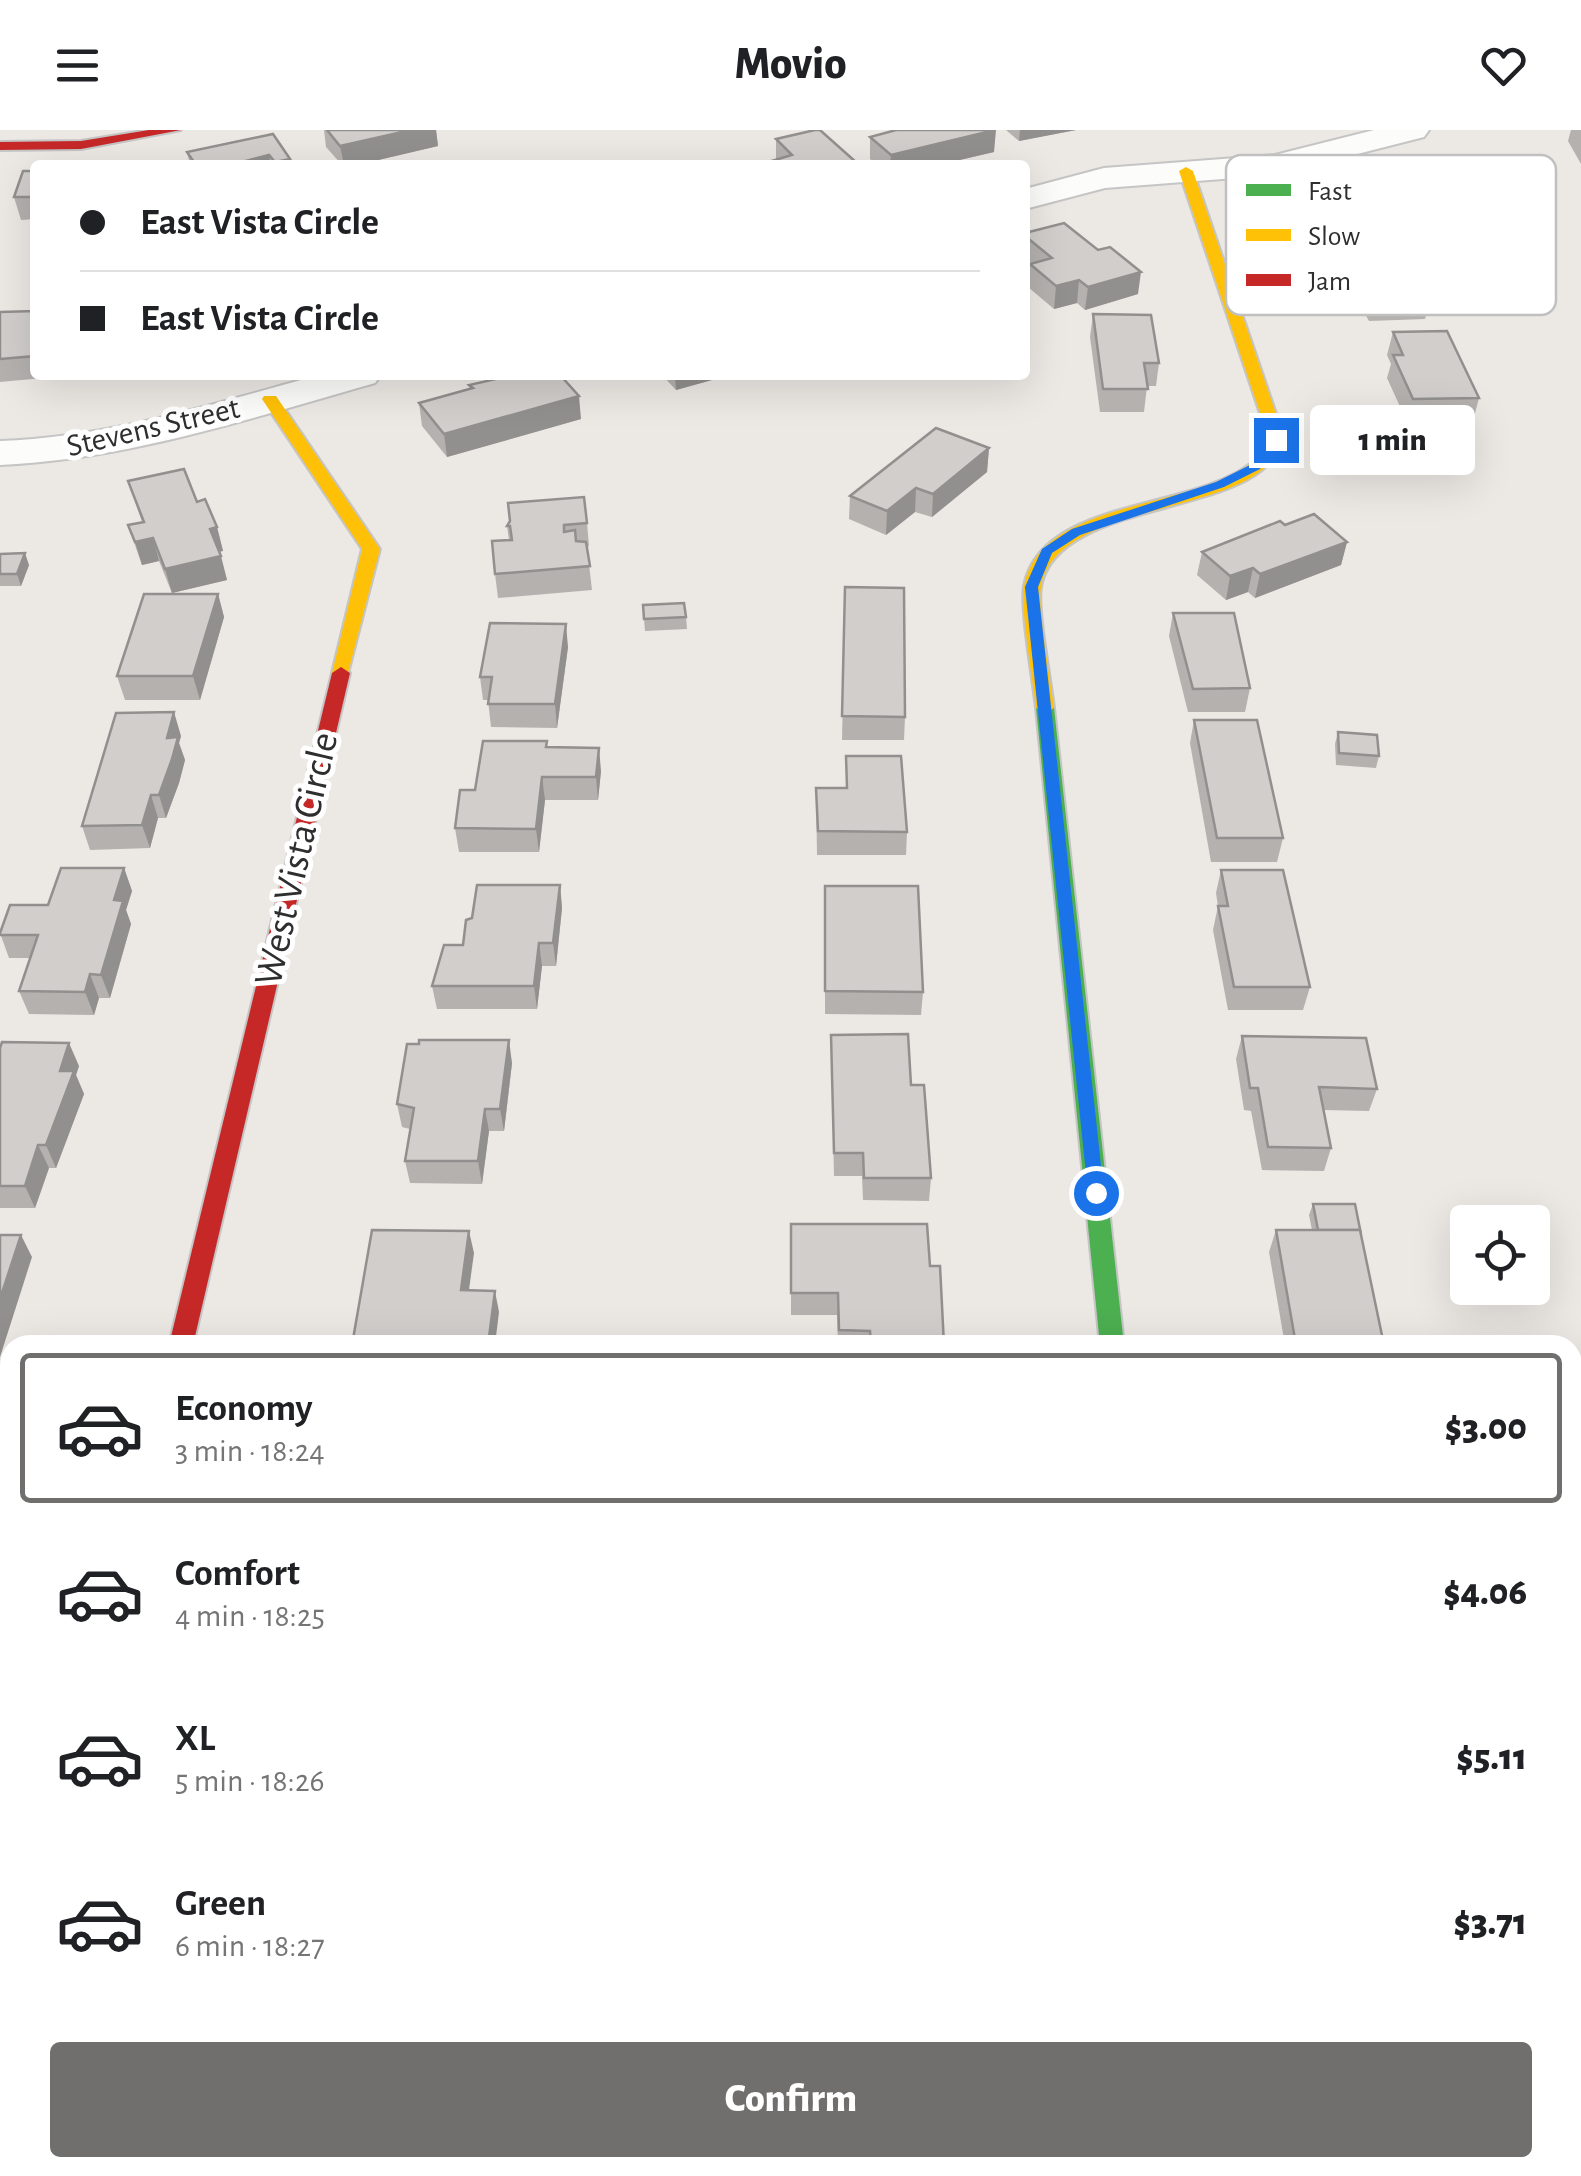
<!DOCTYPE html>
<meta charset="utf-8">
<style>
:root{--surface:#fff;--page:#f2f2f2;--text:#202124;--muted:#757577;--line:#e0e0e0;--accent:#706f6e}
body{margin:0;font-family:"Alegreya Sans",sans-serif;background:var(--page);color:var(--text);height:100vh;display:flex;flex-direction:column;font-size:38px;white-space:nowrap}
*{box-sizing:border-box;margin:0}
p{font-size:32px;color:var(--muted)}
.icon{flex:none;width:55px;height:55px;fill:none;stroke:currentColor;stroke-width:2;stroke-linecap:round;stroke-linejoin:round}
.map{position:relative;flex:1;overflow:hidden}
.details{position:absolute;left:0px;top:1205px;width:1582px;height:842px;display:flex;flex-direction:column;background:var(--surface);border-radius:30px 30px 0 0;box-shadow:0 10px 40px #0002}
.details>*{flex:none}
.top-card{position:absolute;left:30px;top:30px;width:1000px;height:220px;border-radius:10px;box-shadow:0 10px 40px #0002;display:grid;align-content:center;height:220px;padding:0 50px;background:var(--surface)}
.tools{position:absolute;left:1450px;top:1075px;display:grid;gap:20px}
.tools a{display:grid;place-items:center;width:100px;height:100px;border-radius:10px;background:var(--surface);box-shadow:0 10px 40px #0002;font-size:50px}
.end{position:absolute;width:45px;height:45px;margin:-22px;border:12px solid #1a73e8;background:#fff;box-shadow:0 0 0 5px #fff}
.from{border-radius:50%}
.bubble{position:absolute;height:70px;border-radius:10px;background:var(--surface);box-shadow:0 10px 40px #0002;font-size:32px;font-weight:800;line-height:70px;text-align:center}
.top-card b{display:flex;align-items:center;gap:35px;height:95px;font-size:38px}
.top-card b+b{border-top:2px solid var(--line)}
.top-card i{width:25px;height:25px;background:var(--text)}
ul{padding:18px 0 0;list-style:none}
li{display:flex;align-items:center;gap:30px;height:150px;margin:0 20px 15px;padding:0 30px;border:5px solid transparent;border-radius:10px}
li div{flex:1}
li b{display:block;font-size:38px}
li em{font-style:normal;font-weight:800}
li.current{border-color:var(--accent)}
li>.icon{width:90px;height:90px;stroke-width:1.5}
.primary-button{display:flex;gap:20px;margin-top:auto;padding:20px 50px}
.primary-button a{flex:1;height:115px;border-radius:10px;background:var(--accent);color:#fff;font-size:40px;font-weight:800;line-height:115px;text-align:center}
header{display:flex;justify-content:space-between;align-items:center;height:130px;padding:0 50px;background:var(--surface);font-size:45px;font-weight:800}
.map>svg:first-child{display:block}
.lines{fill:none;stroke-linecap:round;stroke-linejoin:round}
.street-casing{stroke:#c6c5c5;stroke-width:4}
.fast-casing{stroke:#c6c5c5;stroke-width:4}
.slow-casing{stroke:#c6c5c5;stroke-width:4}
.jam-casing{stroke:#c6c5c5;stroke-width:4}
.street{fill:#fcfcfb;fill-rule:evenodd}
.fast{fill:#4caf50;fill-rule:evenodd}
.slow{fill:#ffc107;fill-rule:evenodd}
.jam{fill:#c62828;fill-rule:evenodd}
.wall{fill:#b4b1af}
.shaded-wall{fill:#92908e}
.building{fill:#d1cecb;stroke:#92908e;stroke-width:2.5}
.route{fill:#1a73e8}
.labels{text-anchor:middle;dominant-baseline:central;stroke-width:10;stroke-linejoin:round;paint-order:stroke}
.far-street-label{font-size:32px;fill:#2e2e2e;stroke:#fff}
.street-label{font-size:40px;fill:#2e2e2e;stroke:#fff}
.key{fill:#fff;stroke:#c0c0c0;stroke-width:2.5}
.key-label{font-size:28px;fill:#2e2e2e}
</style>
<header><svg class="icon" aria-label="menu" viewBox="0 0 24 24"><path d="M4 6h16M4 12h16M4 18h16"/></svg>Movio<svg class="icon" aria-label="heart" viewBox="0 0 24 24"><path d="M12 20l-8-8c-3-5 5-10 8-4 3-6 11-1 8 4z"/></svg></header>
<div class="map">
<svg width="1581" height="2046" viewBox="0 0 1581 2046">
<rect width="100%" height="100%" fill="#ece8e4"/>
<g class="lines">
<g class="street-casing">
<g id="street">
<path d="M1374,0H1429L1424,7L1275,45L1105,58L1025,79V59L1104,38L1275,25Z"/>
<path d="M319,245H381L375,253C251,288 130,329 0,335V311C111,307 213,274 319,245Z"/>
<path d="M1572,1402L1581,1403V1461L1572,1460Z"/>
<path d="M10,1891V2007L0,2011V1895Z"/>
<path d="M1157,2038H1234L1236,2046H1158Z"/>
</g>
</g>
<g class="fast-casing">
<path id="fast" d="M1045,572L1054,578L1124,1215H1100L1036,578Z"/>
</g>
<g class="slow-casing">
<g id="slow">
<path d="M1186,37L1193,41L1285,310C1278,319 1271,333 1262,340C1209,384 1054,379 1041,457C1037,479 1051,551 1054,578L1045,584L1036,578C1033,551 1020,478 1024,456C1040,369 1191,380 1250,334C1257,328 1263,317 1269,310L1179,41Z"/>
<path d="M264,266H276L380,419L347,547H335L332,543L362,419L262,269Z"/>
</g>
</g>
<g class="jam-casing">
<g id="jam">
<path d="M149,0H181L81,19L0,20V12L81,11Z"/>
<path d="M341,537L350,543L193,1215H169L332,543Z"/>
</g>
</g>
<use href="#street" class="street"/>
<use href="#fast" class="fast"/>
<use href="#slow" class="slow"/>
<use href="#jam" class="jam"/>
</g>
<g class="wall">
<path d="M324,0H436L438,16L357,35H342L326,17Z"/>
<path d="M1006,0H1076L1019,11Z"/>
<path d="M1571,0H1581V34L1568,11Z"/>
<path d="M870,7L994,22L938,35H877L870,29Z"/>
<path d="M776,9L857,33L776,30Z"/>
<path d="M239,10L290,29L291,35H190L187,22Z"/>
<path d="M35,41V89L21,90L14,67Z"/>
<path d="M1320,64L1443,74L1344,105L1316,86Z"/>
<path d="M1025,103L1138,164L1085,180L1077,173L1054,179L1028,157L1030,134L1025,130Z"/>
<path d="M1340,110L1442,139L1436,162H1429L1431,166L1425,189L1369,191L1336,132Z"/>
<path d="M35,181V245H76L0,252V182Z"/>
<path d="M1093,184L1159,233L1156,256H1147L1144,282H1100L1090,207Z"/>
<path d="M1393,202L1479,268L1473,291L1407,292L1387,248L1391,234L1387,225Z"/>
<path d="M662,245H730L676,260Z"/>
<path d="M469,255L581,289L447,327L422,296L419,273L470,259Z"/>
<path d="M989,318L987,342L932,387L915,382L886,405L849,389L850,366Z"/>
<path d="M128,351L217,397L223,421L219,422L227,450L172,463L159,431L142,435L128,395L142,392Z"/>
<path d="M587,393L589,416L587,417L592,460L498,468L495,444L509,410L507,396Z"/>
<path d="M1285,395L1347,412L1341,435L1255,468L1248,462L1226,470L1197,445L1202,422Z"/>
<path d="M0,424L29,435L21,456H0Z"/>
<path d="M845,457L905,587L904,610H842Z"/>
<path d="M218,464L224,487L200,570H125L117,546Z"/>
<path d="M643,475L686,487L687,499L645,501Z"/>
<path d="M1173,483L1250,558L1245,582H1188L1169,506Z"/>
<path d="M568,517L557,598L491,597L488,570H483L480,547Z"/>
<path d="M1194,590L1283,708L1277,732H1211L1190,613Z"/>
<path d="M1338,602L1379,626L1376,638L1336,635L1335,614Z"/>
<path d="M181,606L179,613L185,630L179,653L166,688H158L150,718L90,720L82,696Z"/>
<path d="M547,611V617L601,641L598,670H545L539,722H459L455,698L475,660Z"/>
<path d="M846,626L907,702L906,725H817L816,658H846Z"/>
<path d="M124,738L132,761L126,780L131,794L110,868H99L94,885L29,884L19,861L30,828H9L0,803L48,775Z"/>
<path d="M1221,740L1310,857L1303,880H1228L1213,800L1218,776L1216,763Z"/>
<path d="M560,755L562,778L556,836H542L537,879H437L432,856L463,815Z"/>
<path d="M825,756L923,862L921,885L825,884Z"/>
<path d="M831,905L911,955L931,1048L929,1071L863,1070L862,1046H834Z"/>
<path d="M1242,906L1377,959L1369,981L1324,980L1331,1018L1324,1041L1262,1040L1251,981L1244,980L1236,929Z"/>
<path d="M0,918L79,936L76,945L84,964L56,1038H49L35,1078H0Z"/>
<path d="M512,933L504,1001H489L482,1054L410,1053L405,1031L410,999L402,997L397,974Z"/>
<path d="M1313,1074L1384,1215H1285L1269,1122L1276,1100H1312L1309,1085Z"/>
<path d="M791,1094L930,1136L944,1215H838L837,1185H791Z"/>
<path d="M1424,2038H1561L1563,2046H1426Z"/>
</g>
<g class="shaded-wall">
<path d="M411,0H436L438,16L357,35H344L340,16Z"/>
<path d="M996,0L994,22L938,35H890L891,25Z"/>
<path d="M1020,0H1076L1019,11Z"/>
<path d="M269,25L271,35H230Z"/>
<path d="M290,29L291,35H275V32Z"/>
<path d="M1449,52L1443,74L1344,105L1349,82Z"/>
<path d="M1141,142L1138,164L1085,180L1088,157Z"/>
<path d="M1079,150L1077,173L1054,179L1056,156Z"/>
<path d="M675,245H730L676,260Z"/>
<path d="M579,266L581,289L447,327L444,304Z"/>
<path d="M989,318L987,342L932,387L933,364Z"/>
<path d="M916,358L915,382L886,405L887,381Z"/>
<path d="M217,397L223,421L216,422L210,399Z"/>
<path d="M153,408L159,431L142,435L135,412Z"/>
<path d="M1347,412L1341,435L1255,468L1260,444Z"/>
<path d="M25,423L29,435L21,456L17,444Z"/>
<path d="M221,426L227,450L172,463L165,439Z"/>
<path d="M1253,438L1248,462L1226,470L1230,446Z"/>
<path d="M218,464L224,487L200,570L193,546Z"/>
<path d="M566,494L568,517L557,598L555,574Z"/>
<path d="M174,582L181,606L179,613L185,630L179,653L166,688L159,665L167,608Z"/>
<path d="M599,618L601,641L598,670L596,647Z"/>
<path d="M542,647L545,670L539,722L536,699Z"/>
<path d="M151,665L158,688L150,718L142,695Z"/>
<path d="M124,738L132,761L126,780L131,794L110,868L101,845L114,770Z"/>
<path d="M560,755L562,778L556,836L553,813Z"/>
<path d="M539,813L542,836L537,879L534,856Z"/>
<path d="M90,844L99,868L94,885L85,862Z"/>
<path d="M509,910L512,933L504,1001L500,979Z"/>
<path d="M69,913L79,936L76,945L84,964L56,1038L46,1015L60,941Z"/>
<path d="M485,979L489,1001L482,1054L478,1031Z"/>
<path d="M38,1015L49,1038L35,1078L25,1056Z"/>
<path d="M469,1101L474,1123L466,1182L461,1160Z"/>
<path d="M21,1105L32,1127L0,1227V1169Z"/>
<path d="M495,1161L499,1182L495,1215H488Z"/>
<path d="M296,2038H308L306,2046H294Z"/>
</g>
<g class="building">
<path d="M327,0H411L340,16Z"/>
<path d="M815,0H820L857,33L851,35H758L792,25L776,9Z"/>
<path d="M896,0H995L891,25L870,7Z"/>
<path d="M273,4L290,29L275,32L269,25L230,35H196L187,22Z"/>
<path d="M23,41H35V67H14Z"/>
<path d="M1064,93L1098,120L1110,117L1141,142L1088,157L1079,150L1056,156L1030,134L1052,128L1025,106V103Z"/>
<path d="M35,181V226L0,229V182Z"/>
<path d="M1093,184L1151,185L1159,233H1144L1148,259H1103Z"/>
<path d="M1447,201L1479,268L1413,269L1393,225H1403L1393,202Z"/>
<path d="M513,245H560L579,266L444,304L419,273L473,258L469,255Z"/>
<path d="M936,298L989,318L933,364L916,358L887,381L850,366Z"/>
<path d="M184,339L197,372L205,369L217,397L210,399L221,426L165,439L153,408L135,412L128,395L144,392L128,351Z"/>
<path d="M584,367L587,393L564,395V402L575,400L576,411L586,412L590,436L495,444L492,411L512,410L510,396H507L510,391L508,373Z"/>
<path d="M1314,384L1347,412L1260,444L1253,438L1230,446L1202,422L1280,391L1285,395Z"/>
<path d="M25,423L17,444H0V424Z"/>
<path d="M845,457L904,458L905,587L842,586Z"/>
<path d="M144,464H218L193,546H117Z"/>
<path d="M684,473L686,487L644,489L643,475Z"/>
<path d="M1173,483H1234L1250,558L1193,559Z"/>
<path d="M490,493L566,494L555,574H488L492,547H480Z"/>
<path d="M174,582L167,608L178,607L172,629L159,665H151L142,695L82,696L116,583Z"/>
<path d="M1194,590H1257L1283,708H1217Z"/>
<path d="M1338,602L1377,605L1379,626L1339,623Z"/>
<path d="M483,611H547L546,617L599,618L596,647H542L536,699L455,698L460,660H475Z"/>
<path d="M846,626H901L907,702L818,701L816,658H847Z"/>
<path d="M61,738H124L114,770L123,771L101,845L90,844L85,862L19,861L38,805H0V803L10,775H48Z"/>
<path d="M1221,740H1283L1310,857H1234L1218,776H1228Z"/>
<path d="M477,755H560L553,813H539L534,856H432L444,815H463L466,790L472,788Z"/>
<path d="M825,756H918L923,862L825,861Z"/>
<path d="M908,904L911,955H924L931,1048H864L863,1023H834L831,905Z"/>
<path d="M1242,906L1366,908L1377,959L1319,957L1331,1018L1268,1017L1258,958H1250Z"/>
<path d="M419,910H509L500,979H485L478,1031H405L414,978L397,974L407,914H419Z"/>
<path d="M2,912L69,913L60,941H74L46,1015H38L25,1056H0V918Z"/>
<path d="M1313,1074H1355L1361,1104L1360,1100H1318Z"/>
<path d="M791,1094H927L930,1136H940L944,1215H871L870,1201L839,1200L838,1163H791Z"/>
<path d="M372,1100L469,1101L461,1160L495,1161L488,1215H352Z"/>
<path d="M1276,1100H1360L1384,1215H1296Z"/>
<path d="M0,1105H21L0,1169Z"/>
<path d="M190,2038H296L294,2046H188Z"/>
<rect x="836" y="2038" width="119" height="8"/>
<path d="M1445,2038H1561L1563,2046H1446Z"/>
</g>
<path class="route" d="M1272,307L1282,310L1260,339L1224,357L1080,405L1052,423L1038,457L1104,1063L1096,1070L1088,1063L1025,457L1042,419L1072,399L1216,352L1252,334Z"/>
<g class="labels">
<g class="far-street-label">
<text transform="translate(153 297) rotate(-13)">Stevens Street</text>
</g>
<g class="street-label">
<text transform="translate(297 729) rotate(-77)">West Vista Circle</text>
</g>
</g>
<rect x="1226" y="25" width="330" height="160" rx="15" class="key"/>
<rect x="1246" y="54" width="45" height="12" fill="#4caf50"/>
<rect x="1246" y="99" width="45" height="12" fill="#ffc107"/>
<rect x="1246" y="144" width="45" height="12" fill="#c62828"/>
<g class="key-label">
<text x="1308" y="70">Fast</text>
<text x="1308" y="115">Slow</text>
<text x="1308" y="160">Jam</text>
</g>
</svg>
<div class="tools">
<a><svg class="icon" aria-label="locate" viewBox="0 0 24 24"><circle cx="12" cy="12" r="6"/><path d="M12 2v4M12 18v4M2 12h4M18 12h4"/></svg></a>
</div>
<i class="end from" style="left:1096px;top:1063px"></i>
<i class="end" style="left:1276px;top:310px"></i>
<div class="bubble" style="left:1310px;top:275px;width:165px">1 min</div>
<div class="top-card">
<b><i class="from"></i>East Vista Circle</b>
<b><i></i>East Vista Circle</b>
</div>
<section class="details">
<ul>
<li class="current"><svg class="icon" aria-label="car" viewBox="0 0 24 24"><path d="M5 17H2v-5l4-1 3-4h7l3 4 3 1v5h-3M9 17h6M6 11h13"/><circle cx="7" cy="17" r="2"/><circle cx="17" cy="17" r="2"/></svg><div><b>Economy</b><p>3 min · 18:24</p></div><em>$3.00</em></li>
<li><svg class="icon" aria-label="car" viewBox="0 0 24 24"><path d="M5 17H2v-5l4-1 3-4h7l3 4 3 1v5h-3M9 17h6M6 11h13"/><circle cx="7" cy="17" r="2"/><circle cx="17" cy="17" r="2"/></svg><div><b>Comfort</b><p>4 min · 18:25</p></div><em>$4.06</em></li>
<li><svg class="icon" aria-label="car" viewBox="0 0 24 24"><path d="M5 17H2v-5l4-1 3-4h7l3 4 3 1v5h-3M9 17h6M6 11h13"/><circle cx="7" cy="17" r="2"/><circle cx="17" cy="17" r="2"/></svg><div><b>XL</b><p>5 min · 18:26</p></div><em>$5.11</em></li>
<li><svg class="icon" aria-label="car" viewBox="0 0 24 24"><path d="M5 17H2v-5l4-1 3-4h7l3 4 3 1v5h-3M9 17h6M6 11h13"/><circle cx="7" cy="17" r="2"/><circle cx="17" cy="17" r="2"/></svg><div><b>Green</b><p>6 min · 18:27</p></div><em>$3.71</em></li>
</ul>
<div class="primary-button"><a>Confirm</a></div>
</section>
</div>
